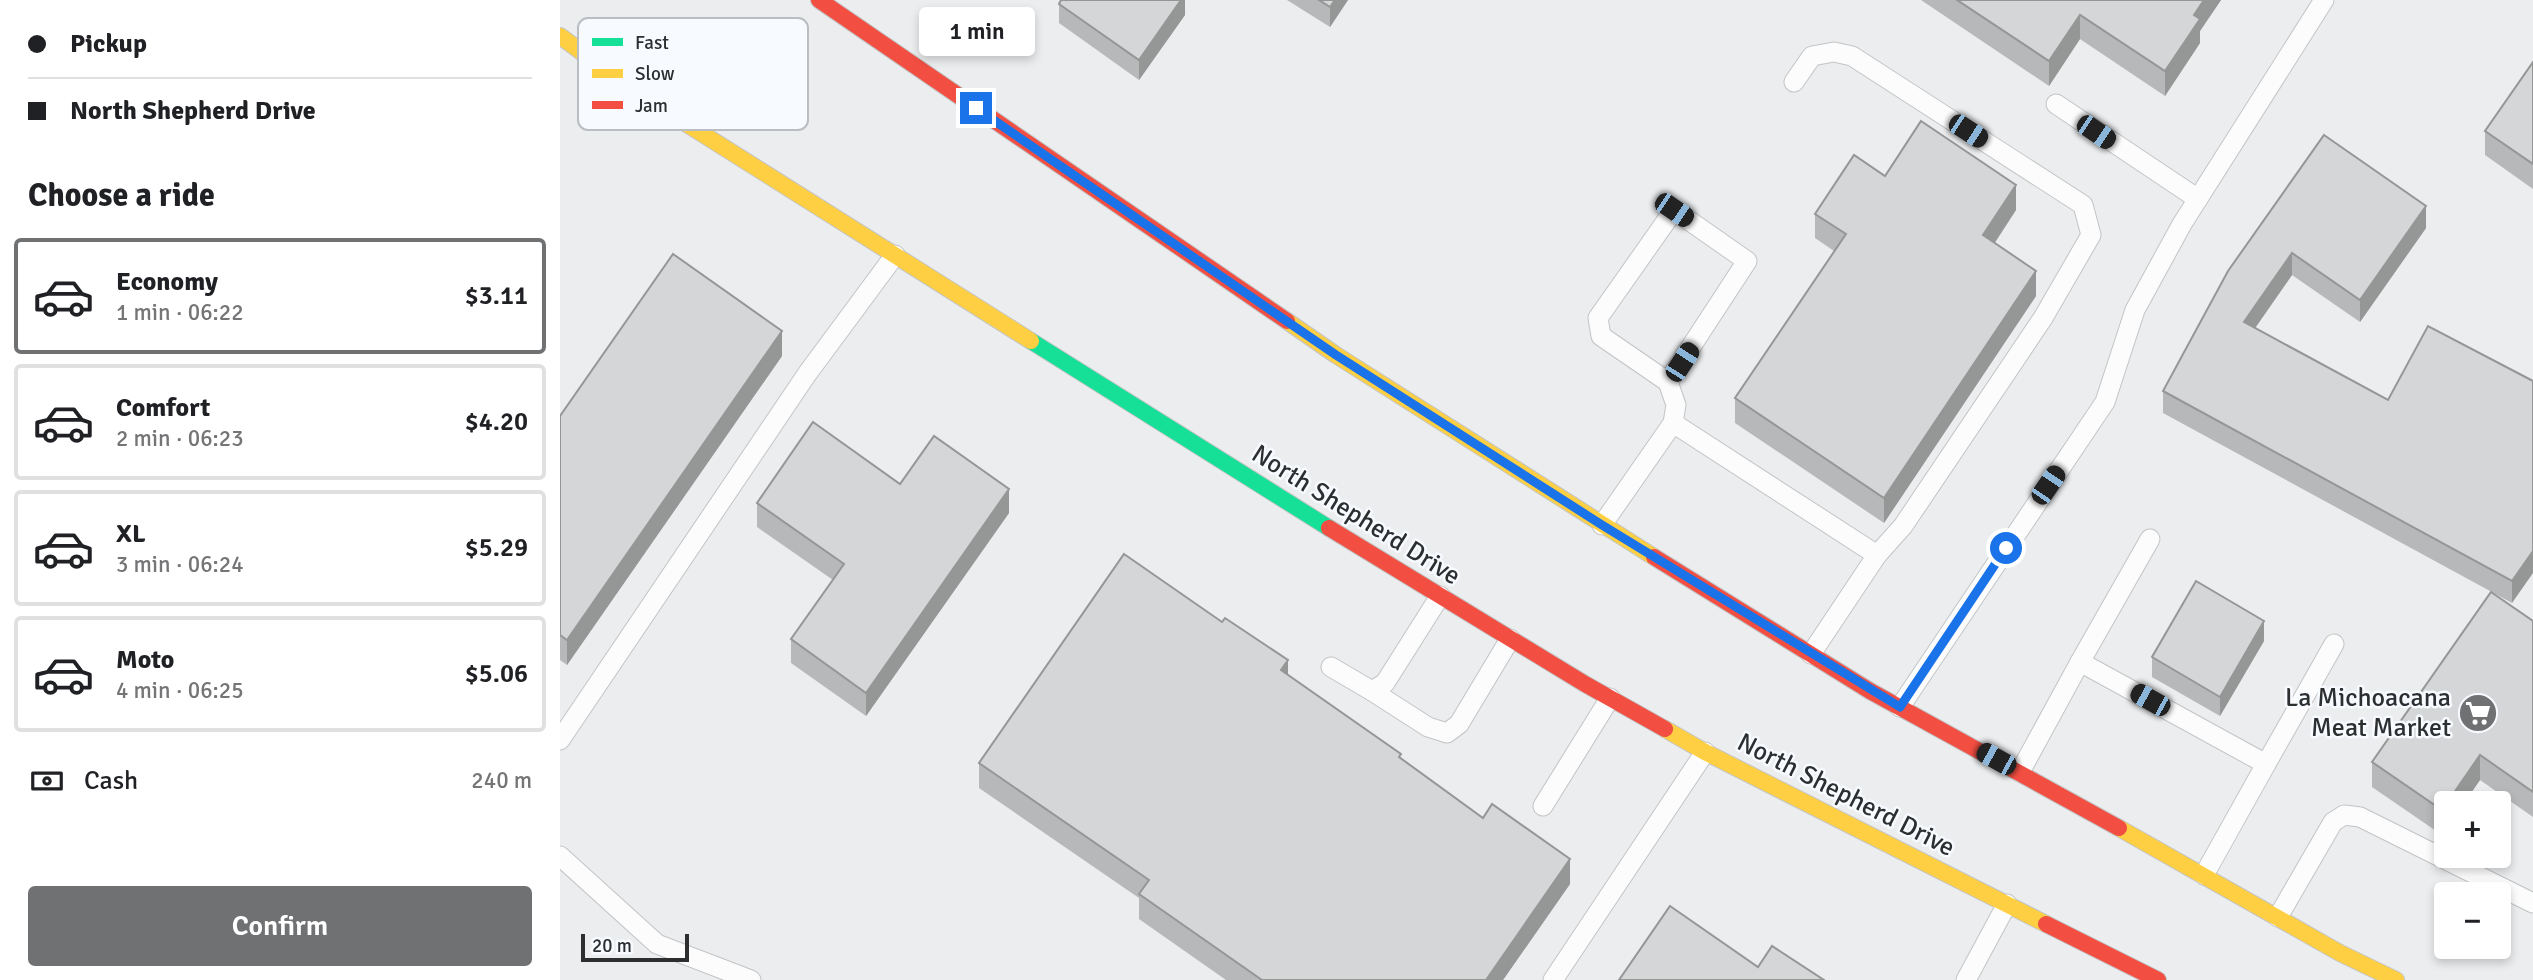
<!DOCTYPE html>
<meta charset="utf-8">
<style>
:root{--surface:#fff;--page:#f6f6f6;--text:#202124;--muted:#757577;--line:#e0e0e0;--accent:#707173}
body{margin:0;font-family:Signika,sans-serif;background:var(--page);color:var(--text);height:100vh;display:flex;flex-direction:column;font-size:26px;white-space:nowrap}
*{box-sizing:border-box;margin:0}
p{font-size:23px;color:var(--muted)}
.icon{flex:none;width:38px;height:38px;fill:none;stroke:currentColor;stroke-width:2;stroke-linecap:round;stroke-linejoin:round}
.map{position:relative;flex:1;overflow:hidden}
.panel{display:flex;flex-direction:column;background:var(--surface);width:560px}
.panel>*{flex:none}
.hud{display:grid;align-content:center;height:154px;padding:0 28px;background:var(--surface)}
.controls{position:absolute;left:1874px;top:791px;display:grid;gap:14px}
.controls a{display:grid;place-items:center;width:77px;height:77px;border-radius:7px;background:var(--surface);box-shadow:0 4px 10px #0003;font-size:35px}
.scale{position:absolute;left:21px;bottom:18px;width:108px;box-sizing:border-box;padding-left:7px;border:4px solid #2d2e30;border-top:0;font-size:19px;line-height:24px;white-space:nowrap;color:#2d2e30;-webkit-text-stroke:5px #f7faff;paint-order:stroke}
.end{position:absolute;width:32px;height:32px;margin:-16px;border:9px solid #1a73e8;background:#fff;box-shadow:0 0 0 4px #fff}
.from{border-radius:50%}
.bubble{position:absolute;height:49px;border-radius:7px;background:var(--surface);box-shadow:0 4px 10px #0003;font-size:23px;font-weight:600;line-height:49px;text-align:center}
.car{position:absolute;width:21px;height:42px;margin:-21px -10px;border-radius:9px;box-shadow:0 0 5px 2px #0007;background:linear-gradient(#222 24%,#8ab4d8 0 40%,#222 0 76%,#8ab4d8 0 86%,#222 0)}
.hud b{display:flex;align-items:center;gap:24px;height:66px;font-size:26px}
.hud b+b{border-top:2px solid var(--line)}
.hud i{width:18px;height:18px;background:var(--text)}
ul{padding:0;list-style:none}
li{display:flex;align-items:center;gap:21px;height:116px;margin:0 14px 10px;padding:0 14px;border:4px solid var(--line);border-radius:7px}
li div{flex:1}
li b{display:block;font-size:26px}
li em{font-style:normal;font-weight:600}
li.current{border-color:var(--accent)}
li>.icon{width:63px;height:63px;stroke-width:1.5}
h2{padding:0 28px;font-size:32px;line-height:84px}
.pay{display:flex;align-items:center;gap:18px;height:77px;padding:0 28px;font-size:26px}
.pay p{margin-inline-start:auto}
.button{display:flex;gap:14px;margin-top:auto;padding:14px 28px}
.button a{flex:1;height:80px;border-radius:7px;background:var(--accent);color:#fff;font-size:28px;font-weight:600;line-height:80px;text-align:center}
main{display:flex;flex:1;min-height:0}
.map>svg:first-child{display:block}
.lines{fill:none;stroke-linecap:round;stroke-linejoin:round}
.lane-casing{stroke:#c2c4c5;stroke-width:21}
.fast-casing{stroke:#c2c4c5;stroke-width:18}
.slow-casing{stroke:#c2c4c5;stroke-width:18}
.jam-casing{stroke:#c2c4c5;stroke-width:18}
.lane{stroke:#fcfcfd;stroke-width:19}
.fast{stroke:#16e098;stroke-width:16}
.slow{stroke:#ffcf43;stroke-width:16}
.jam{stroke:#f24e42;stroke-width:16}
.wall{fill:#b7b8b9}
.shaded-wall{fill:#959696}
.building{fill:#d5d6d7;stroke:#959696;stroke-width:2}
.route{stroke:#1a73e8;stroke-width:9}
.labels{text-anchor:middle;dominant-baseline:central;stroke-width:5;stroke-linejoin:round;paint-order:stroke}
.street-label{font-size:26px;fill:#2d2e30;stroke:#f7faff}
.poi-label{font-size:26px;fill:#2d2e30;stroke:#f7faff;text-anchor:end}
.key{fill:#f7faff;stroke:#babdc1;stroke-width:2}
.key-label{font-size:19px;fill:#2d2e30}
</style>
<main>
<section class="panel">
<div class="hud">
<b><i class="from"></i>Pickup</b>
<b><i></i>North Shepherd Drive</b>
</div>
<h2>Choose a ride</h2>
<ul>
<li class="current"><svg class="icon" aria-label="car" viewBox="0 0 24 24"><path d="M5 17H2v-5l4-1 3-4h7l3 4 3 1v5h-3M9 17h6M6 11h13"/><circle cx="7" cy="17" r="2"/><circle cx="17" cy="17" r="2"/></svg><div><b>Economy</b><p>1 min · 06:22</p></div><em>$3.11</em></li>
<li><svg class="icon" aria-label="car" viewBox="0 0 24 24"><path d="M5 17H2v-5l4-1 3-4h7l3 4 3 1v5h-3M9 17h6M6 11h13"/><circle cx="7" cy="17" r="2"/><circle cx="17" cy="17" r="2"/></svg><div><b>Comfort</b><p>2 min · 06:23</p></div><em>$4.20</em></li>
<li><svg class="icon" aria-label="car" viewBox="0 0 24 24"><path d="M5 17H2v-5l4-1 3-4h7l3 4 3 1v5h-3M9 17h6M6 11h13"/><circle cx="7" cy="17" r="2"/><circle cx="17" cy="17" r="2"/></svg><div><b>XL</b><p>3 min · 06:24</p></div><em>$5.29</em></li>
<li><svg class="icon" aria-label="car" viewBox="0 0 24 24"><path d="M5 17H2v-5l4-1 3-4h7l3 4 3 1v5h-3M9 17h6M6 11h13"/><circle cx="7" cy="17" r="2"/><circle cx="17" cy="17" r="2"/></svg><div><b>Moto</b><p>4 min · 06:25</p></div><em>$5.06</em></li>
</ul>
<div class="pay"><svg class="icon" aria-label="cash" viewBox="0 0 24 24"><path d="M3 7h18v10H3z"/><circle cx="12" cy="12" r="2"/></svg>Cash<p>240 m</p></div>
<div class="button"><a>Confirm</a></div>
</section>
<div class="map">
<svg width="1973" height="980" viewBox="0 0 1973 980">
<rect width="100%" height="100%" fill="#ebedef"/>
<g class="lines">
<g class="lane-casing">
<g id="lane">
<path d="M1234,82L1252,56L1274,52L1292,56L1523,205L1531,235L1483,318L1343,526L1317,555"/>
<path d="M1496,104L1638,199"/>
<path d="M1108,382L1041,336L1038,318L1114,210L1187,261L1108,382L1116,405L1113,423"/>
<path d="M1042,525L1113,423L1317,555L1251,654"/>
<path d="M1520,662L1590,539"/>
<path d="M771,667L812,691L825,683L880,596"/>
<path d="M812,691L868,727L887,733L899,724L950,639"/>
<path d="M1340,707L1545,402L1575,310L1622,224L1764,0"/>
<path d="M0,740L247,374L335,255"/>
<path d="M1706,764L1774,644"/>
<path d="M1460,772L1520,662L1706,764L1644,875"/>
<path d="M983,806L1050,698"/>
<path d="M0,856L97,944L191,980"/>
<path d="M1718,917L1773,822L1784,815L1800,817L1973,903"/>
<path d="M993,980L1145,752"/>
<path d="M1406,980L1447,904"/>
</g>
</g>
<g class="fast-casing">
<path id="fast" d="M471,341L769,528"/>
</g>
<g class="slow-casing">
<g id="slow">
<path d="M0,36L76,92L471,341"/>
<path d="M727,321L776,355L1094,557"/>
<path d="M1105,729L1145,752L1486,924"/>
<path d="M1559,828L1780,953L1836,980"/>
</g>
</g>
<g class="jam-casing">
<g id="jam">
<path d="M259,0L727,321"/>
<path d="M769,528L1025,684L1105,729"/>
<path d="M1094,557L1310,691L1559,828"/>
<path d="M1486,924L1598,980"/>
</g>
</g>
<use href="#lane" class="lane"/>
<use href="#fast" class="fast"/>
<use href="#slow" class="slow"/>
<use href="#jam" class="jam"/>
</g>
<g class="wall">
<path d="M625,0V15L579,80L499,23V4Z"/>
<path d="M727,0H788L770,27Z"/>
<path d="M1361,0H1661L1640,31V43L1605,96L1520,39L1489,86Z"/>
<path d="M1973,62V189L1925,155V131Z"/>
<path d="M1764,135L1866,228L1800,322L1732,275L1695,328L1828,400L1973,381L1952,603L1603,413V391Z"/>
<path d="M1325,176L1456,210L1435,243L1476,296L1324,523L1175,423V398L1274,251L1255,238V214Z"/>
<path d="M222,356L7,665L0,660V416Z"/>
<path d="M340,484L449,513L306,716L231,663V639L273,580L197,527V503Z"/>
<path d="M1973,621V817L1920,780L1904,803H1886L1882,835L1812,787V762Z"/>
<path d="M662,622L728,675L1010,884L943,980H666L579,919V898L419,788V763Z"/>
<path d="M1704,641L1660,716L1592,677V657Z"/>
</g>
<g class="shaded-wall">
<path d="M621,0H625V15L579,80V60Z"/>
<path d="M775,0H788L770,27V7Z"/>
<path d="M1644,0H1661L1640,31V43L1605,96V71L1634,15Z"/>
<path d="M1520,15V39L1489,86V61Z"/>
<path d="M1456,185V210L1423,260V235Z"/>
<path d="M1866,206V228L1800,322V300Z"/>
<path d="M1732,253V275L1684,344V322Z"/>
<path d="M1476,271V296L1324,523V498Z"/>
<path d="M222,331V356L7,665V640Z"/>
<path d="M449,489V513L306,716V693Z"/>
<path d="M1973,551V573L1952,603V581Z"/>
<path d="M1704,621V641L1660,716V697Z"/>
<path d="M728,660V685L721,670Z"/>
<path d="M1920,755V780L1904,803H1887Z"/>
<path d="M1886,804V829L1882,835V810Z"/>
<path d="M1010,859V884L943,980H926Z"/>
</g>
<g class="building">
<path d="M501,0H621L579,60L499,4Z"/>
<path d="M759,0H775L770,7Z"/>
<path d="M1397,0H1644L1634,15L1640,19L1605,71L1520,15L1489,61Z"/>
<path d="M1973,62V164L1925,131Z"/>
<path d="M1361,121L1456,185L1423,235L1476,271L1324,498L1175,398L1286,234L1255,214L1294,155L1325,176Z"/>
<path d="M1764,135L1866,206L1800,300L1732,253L1684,322L1828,400L1868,326L1973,381V551L1952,581L1603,391L1668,271Z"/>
<path d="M113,254L222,331L7,640L0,635V416Z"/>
<path d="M253,422L340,484L374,436L449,489L306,693L231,639L284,564L197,503Z"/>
<path d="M564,554L662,622L665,618L728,660L721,670L841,754L839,757L923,818L932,804L1010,859L926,980H702L579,894L589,880L419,763Z"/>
<path d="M1636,581L1704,621L1660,697L1592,657Z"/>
<path d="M1931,592L1973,621V792L1920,755L1882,810L1812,762Z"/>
<path d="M1110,906L1198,967L1212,946L1264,980H1059Z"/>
</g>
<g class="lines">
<path class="route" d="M416,108L776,355L1042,525L1340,707L1446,548"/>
</g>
<defs>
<g id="supermarket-disc" transform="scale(2.0125)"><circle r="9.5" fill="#707173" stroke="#f7faff"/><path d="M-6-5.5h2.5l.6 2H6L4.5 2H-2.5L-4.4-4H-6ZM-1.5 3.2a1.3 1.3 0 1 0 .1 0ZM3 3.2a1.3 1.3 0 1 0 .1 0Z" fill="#fff"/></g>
</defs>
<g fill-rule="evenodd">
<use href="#supermarket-disc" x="1918" y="713"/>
</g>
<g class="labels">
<g class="street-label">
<text transform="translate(796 515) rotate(32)">North Shepherd Drive</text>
<text transform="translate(1286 795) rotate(27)">North Shepherd Drive</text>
</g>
<g class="poi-label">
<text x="1891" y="698">La Michoacana<tspan x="1891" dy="30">Meat Market</tspan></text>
</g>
</g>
<rect x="18" y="18" width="230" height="112" rx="10" class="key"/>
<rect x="32" y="38" width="31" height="8" fill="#16e098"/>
<rect x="32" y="69" width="31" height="9" fill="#ffcf43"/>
<rect x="32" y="101" width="31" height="8" fill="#f24e42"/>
<g class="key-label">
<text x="75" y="49">Fast</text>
<text x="75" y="80">Slow</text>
<text x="75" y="112">Jam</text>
</g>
</svg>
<div class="controls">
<a>+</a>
<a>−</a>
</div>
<div class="scale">20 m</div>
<i class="end from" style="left:1446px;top:548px"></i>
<i class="end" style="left:416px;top:108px"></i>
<div class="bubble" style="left:359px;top:7px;width:116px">1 min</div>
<i class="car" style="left:1408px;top:131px;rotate:123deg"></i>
<i class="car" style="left:1536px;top:132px;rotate:124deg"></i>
<i class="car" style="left:1114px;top:210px;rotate:124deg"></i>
<i class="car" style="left:1122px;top:362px;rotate:33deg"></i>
<i class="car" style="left:1488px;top:485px;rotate:34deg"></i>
<i class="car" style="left:1590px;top:700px;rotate:299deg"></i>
<i class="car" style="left:1436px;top:759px;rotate:299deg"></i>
</div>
</main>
